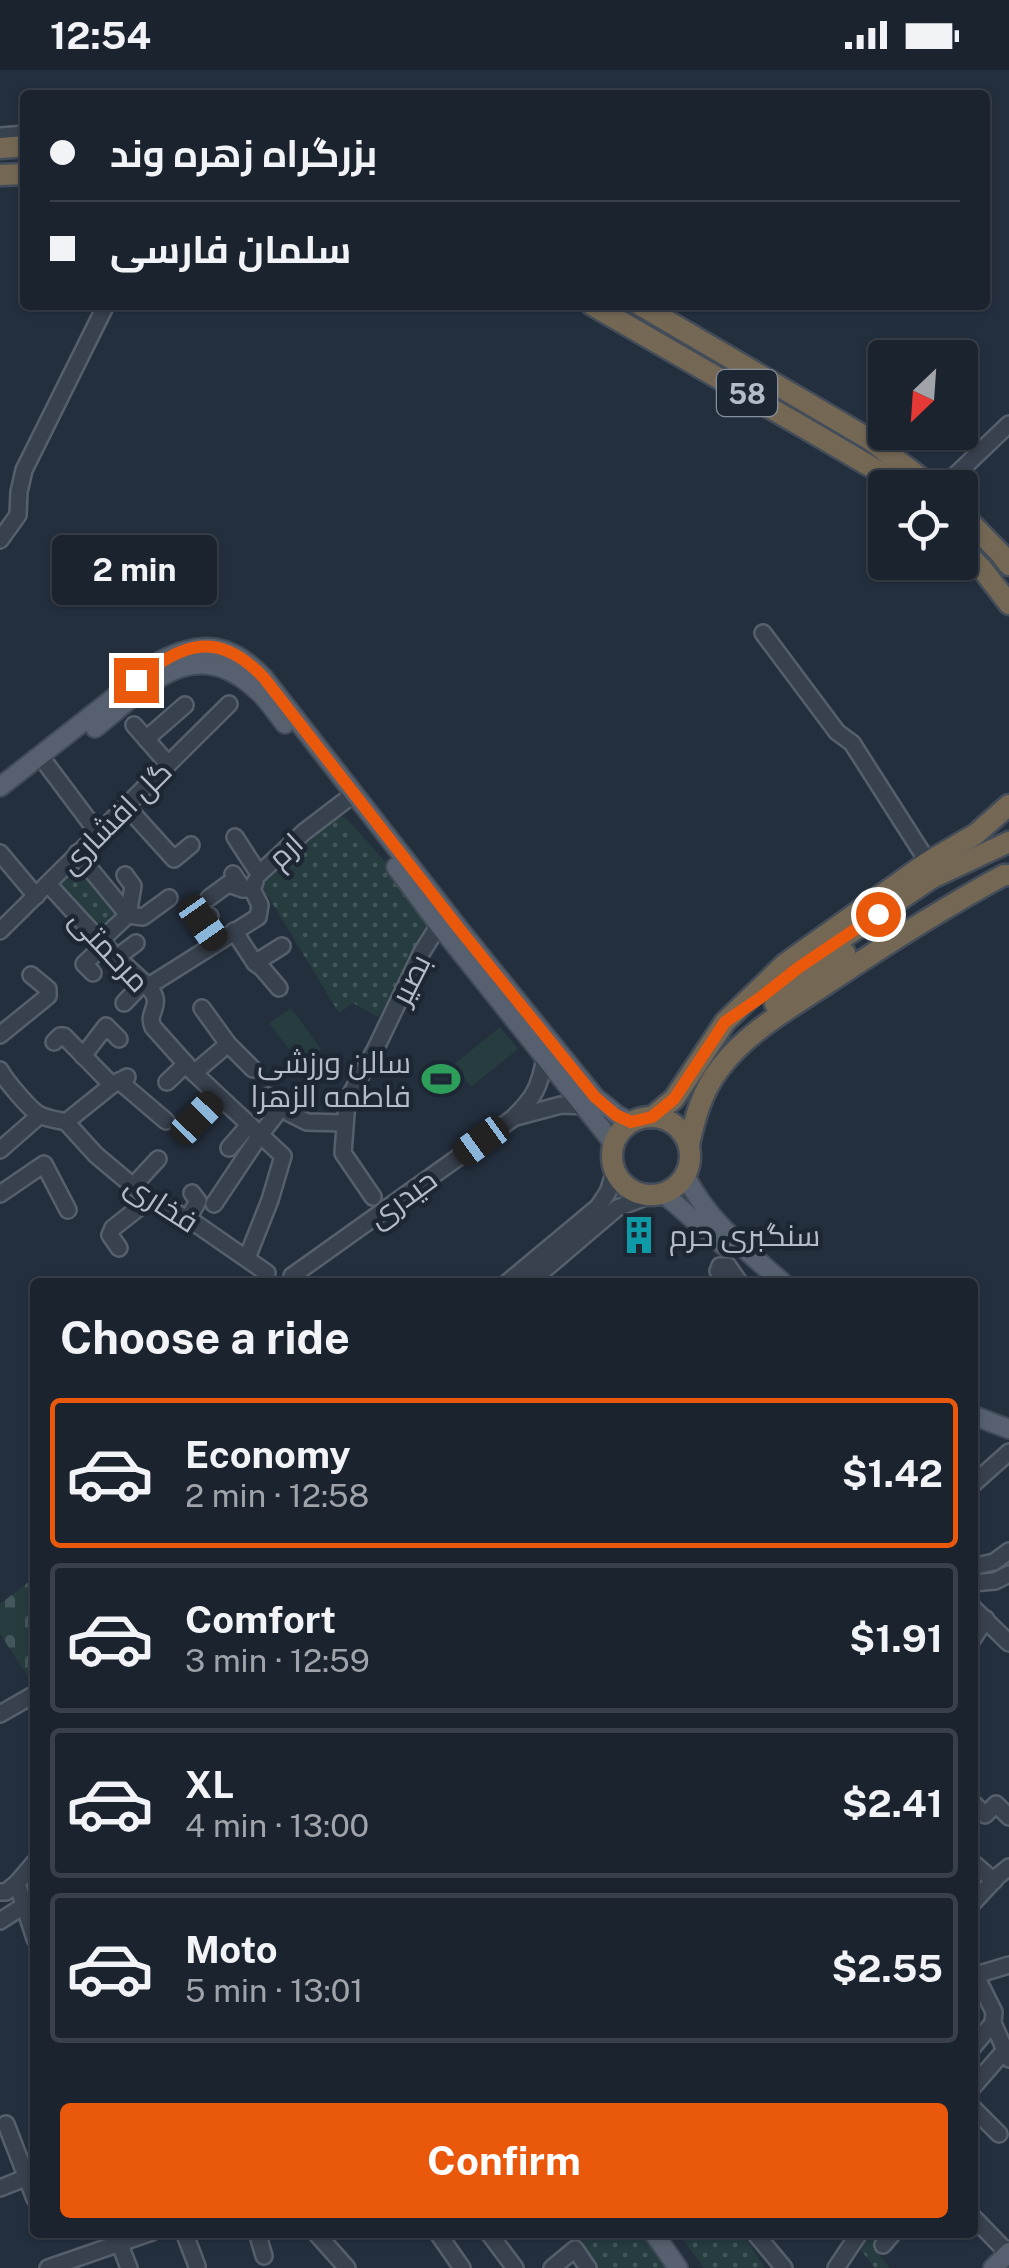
<!DOCTYPE html>
<meta charset="utf-8">
<style>
:root{--surface:#1b232e;--page:#242b36;--text:#f1f3f6;--muted:#a0a4aa;--line:#39404a;--accent:#ea580c}
body{margin:0;font-family:"Public Sans",Cairo,sans-serif;background:var(--page);color:var(--text);height:100vh;display:flex;flex-direction:column;font-size:38px;white-space:nowrap}
*{box-sizing:border-box;margin:0}
p{font-size:32px;color:var(--muted)}
.icon{flex:none;width:55px;height:55px;fill:none;stroke:currentColor;stroke-width:2;stroke-linecap:round;stroke-linejoin:round}
.map{position:relative;flex:1;overflow:hidden}
.panel{position:absolute;left:30px;top:1208px;width:948px;height:960px;display:flex;flex-direction:column;background:var(--surface);border-radius:10px;box-shadow:0 2px 8px #0004,0 0 0 2px var(--line)}
.panel>*{flex:none}
.banner{position:absolute;left:20px;top:20px;width:970px;height:220px;border-radius:10px;box-shadow:0 2px 8px #0004,0 0 0 2px var(--line);display:grid;align-content:center;height:220px;padding:0 30px;background:var(--surface)}
.needle{width:65px;rotate:205deg}
.controls{position:absolute;left:868px;top:270px;display:grid;gap:20px}
.controls a{display:grid;place-items:center;width:110px;height:110px;border-radius:10px;background:var(--surface);box-shadow:0 2px 8px #0004,0 0 0 2px var(--line);font-size:50px}
.end{position:absolute;width:45px;height:45px;margin:-22px;border:12px solid #ea580c;background:#fff;box-shadow:0 0 0 5px #fff}
.from{border-radius:50%}
.bubble{position:absolute;height:70px;border-radius:10px;background:var(--surface);box-shadow:0 2px 8px #0004,0 0 0 2px var(--line);font-size:32px;font-weight:700;line-height:70px;text-align:center}
.car{position:absolute;width:30px;height:60px;margin:-30px -15px;border-radius:12px;box-shadow:0 0 8px 2px #0007;background:linear-gradient(#222 24%,#8ab4d8 0 40%,#222 0 76%,#8ab4d8 0 86%,#222 0)}
.banner b{display:flex;align-items:center;gap:35px;height:95px;font-size:38px}
.banner b+b{border-top:2px solid var(--line)}
.banner i{width:25px;height:25px;background:var(--text)}
ul{padding:0;list-style:none}
li{display:flex;align-items:center;gap:30px;height:150px;margin:0 20px 15px;padding:0 10px;border:5px solid var(--line);border-radius:10px}
li div{flex:1}
li b{display:block;font-size:38px}
li em{font-style:normal;font-weight:700}
li.selected{border-color:var(--accent)}
li>.icon{width:90px;height:90px;stroke-width:1.5}
h2{padding:0 30px;font-size:45px;line-height:120px}
.primary-button{display:flex;gap:20px;margin-top:auto;padding:20px 30px}
.primary-button a{flex:1;height:115px;border-radius:10px;background:var(--accent);color:#fff;font-size:40px;font-weight:700;line-height:115px;text-align:center}
.status{display:flex;justify-content:space-between;align-items:center;height:70px;padding:0 50px;background:var(--surface);direction:ltr}
.status svg{height:28px;fill:currentColor}
.map>svg:first-child{display:block}
.grass{fill:url(#grass-dots)}
.cemetery{fill:url(#cemetery-stones)}
.pitch{fill:#263c3f}
.lines{fill:none;stroke-linecap:round;stroke-linejoin:round}
.minor-casing{stroke:#565f6c;stroke-width:20}
.major-casing{stroke:#414a57;stroke-width:22}
.highway-casing{stroke:#434c59;stroke-width:25}
.minor{stroke:#38414e;stroke-width:15}
.major{stroke:#56606e;stroke-width:18}
.highway{stroke:#746855;stroke-width:20}
.route{stroke:#ea580c;stroke-width:12}
.labels{text-anchor:middle;dominant-baseline:central;stroke-width:9;stroke-linejoin:round;paint-order:stroke}
.shield{fill:#1d2633;stroke:#878f9c;stroke-width:2.5}
.shield-label{font-size:28px;font-weight:bold;fill:#b4bcc9}
.street-label{font-size:30px;fill:#b4bcc9;stroke:#1d2633}
.poi-label{font-size:30px;fill:#b4bcc9;stroke:#1d2633;text-anchor:end}
</style>
<div class="status"><b>12:54</b><svg viewBox="0 0 49 12"><path d="M0 12V9h3v3zM5 12V6h3v6zM10 12V3h3v9zM15 12V0h3v12zM26 1h20v11H26zM47 4h2v5h-2z"/></svg></div>
<div class="map">
<svg width="1009" height="2198" viewBox="0 0 1009 2198">
<defs>
<pattern id="grass-dots" width="8" height="8" patternUnits="userSpaceOnUse" patternTransform="scale(2.5)"><rect width="8" height="8" fill="#263c3f"/><path d="M2 2h.1M6 6h.1" fill="none" stroke="#435659" stroke-width="1.8" stroke-linecap="round"/></pattern>
<pattern id="cemetery-stones" width="16" height="16" patternUnits="userSpaceOnUse" patternTransform="scale(2.5)"><rect width="16" height="16" fill="#263c3f"/><path d="M2 7V4a2 2 0 0 1 4 0v3zM10 15v-3a2 2 0 0 1 4 0v3z" fill="#435659"/></pattern>
</defs>
<rect width="100%" height="100%" fill="#242f3e"/>
<g class="grass">
<path d="M339,746L346,748L392,799L432,860L378,947L353,933L339,943L263,818C273,792 317,763 339,746Z"/>
<path d="M75,792L121,846L100,867L54,814Z"/>
<path d="M573,2163H644L669,2198H593Z"/>
<path d="M678,2163H742L765,2198H704Z"/>
<path d="M874,2163H890L876,2181L890,2198H875L860,2179L864,2170Z"/>
</g>
<path class="cemetery" d="M35,1507V1617L0,1564V1534Z"/>
<g class="pitch">
<path d="M291,938L321,979L299,992L269,953Z"/>
<path d="M500,957L518,979L471,1017L453,995Z"/>
</g>
<g class="lines">
<g class="minor-casing">
<g id="minor">
<path d="M0,66L25,64"/>
<path d="M942,418L1009,354"/>
<path d="M0,470L18,445L19,422L24,400L106,235"/>
<path d="M763,563L837,662L852,673L928,792"/>
<path d="M134,655L168,694"/>
<path d="M146,669L185,635"/>
<path d="M47,695L98,763"/>
<path d="M126,736L174,789L191,775"/>
<path d="M235,767L259,804L304,762L346,730"/>
<path d="M0,783L36,826"/>
<path d="M77,783L128,845"/>
<path d="M233,804L243,819H252L255,812"/>
<path d="M125,805L133,816L128,845"/>
<path d="M48,814C77,845 103,876 135,904C141,910 153,919 155,928C158,939 147,944 153,957L194,1003L283,1086L270,1130L247,1188"/>
<path d="M209,828L228,814L243,819"/>
<path d="M210,846L203,853L216,873"/>
<path d="M0,861L229,634"/>
<path d="M234,861L255,893L262,898L279,918"/>
<path d="M99,872L128,845L143,847L169,828"/>
<path d="M116,888L136,873"/>
<path d="M255,893L282,876"/>
<path d="M93,903L84,894L103,876"/>
<path d="M147,917L258,847L260,835L252,819"/>
<path d="M124,933L144,912"/>
<path d="M202,938L228,974L253,999"/>
<path d="M0,965L48,926V919L31,905"/>
<path d="M54,972L60,966H64L112,1015"/>
<path d="M83,986L106,956L119,969"/>
<path d="M0,1000C5,1010 31,1041 40,1045C48,1049 58,1050 66,1052"/>
<path d="M194,1003L228,974"/>
<path d="M119,1011L166,1051"/>
<path d="M167,1012L186,994"/>
<path d="M289,1043L307,1052L344,1053"/>
<path d="M516,1047L561,1035L585,1036"/>
<path d="M197,1048L218,1026"/>
<path d="M66,1052L96,1085L145,1126L192,1151L267,1203"/>
<path d="M66,1052L112,1015L127,1007"/>
<path d="M229,1078L249,1055"/>
<path d="M0,1080L40,1045"/>
<path d="M133,1116L158,1089"/>
<path d="M0,1124L44,1094L68,1140"/>
<path d="M373,1127L343,1083L347,1031L376,978L422,882L439,855"/>
<path d="M214,1134L260,1065L281,1038L268,1026"/>
<path d="M188,1149L198,1131L192,1123"/>
<path d="M119,1178L110,1165L113,1158L150,1129"/>
<path d="M292,1206L512,1049C534,1028 540,1017 545,987"/>
<path d="M508,1212L598,1137L608,1122L615,1101"/>
<path d="M530,1212L617,1138L649,1126"/>
<path d="M725,1212L718,1201L720,1196H728L739,1212"/>
<path d="M972,1415L1009,1382"/>
<path d="M972,1497L994,1492L1009,1481"/>
<path d="M972,1513L995,1511L1009,1504"/>
<path d="M972,1537L1009,1573"/>
<path d="M972,1570L986,1549"/>
<path d="M0,1644L35,1624"/>
<path d="M972,1732L985,1745L996,1734L1009,1747"/>
<path d="M35,1792L17,1813L35,1869"/>
<path d="M972,1792L994,1811"/>
<path d="M0,1822H6L17,1813"/>
<path d="M972,1834L998,1806L1009,1797"/>
<path d="M0,1851L25,1835L31,1834"/>
<path d="M972,1898L994,1942L993,1953L1009,1989"/>
<path d="M976,1905L1009,1895"/>
<path d="M972,1978L993,1953"/>
<path d="M972,2018L1005,1980"/>
<path d="M972,2037L999,2064"/>
<path d="M6,2054L35,2129"/>
<path d="M0,2118L35,2104"/>
<path d="M972,2146L1008,2183"/>
<path d="M115,2162L129,2198"/>
<path d="M184,2162L197,2196"/>
<path d="M257,2162L264,2186"/>
<path d="M315,2162L347,2198"/>
<path d="M437,2162L462,2198"/>
<path d="M488,2162L515,2198"/>
<path d="M754,2162L784,2198"/>
<path d="M883,2175L894,2162"/>
<path d="M48,2198L152,2162"/>
<path d="M552,2198L575,2179L588,2198"/>
<path d="M836,2198L860,2162"/>
</g>
</g>
<g class="major-casing">
<g id="major">
<path d="M95,658C149,615 195,559 261,624C270,633 277,644 285,654"/>
<path d="M0,717L162,590C204,569 232,574 264,608L461,861L595,1027L617,1045L631,1052"/>
<path d="M396,797L439,855L614,1074"/>
<path d="M686,1107C709,1152 745,1179 782,1212"/>
<path d="M664,1124L724,1176"/>
<path d="M972,1345L1009,1359"/>
<path d="M653,2162L678,2198"/>
<path d="M993,2198L1009,2182"/>
</g>
</g>
<g class="highway-casing">
<g id="highway">
<path d="M0,78L25,76"/>
<path d="M0,105L25,104"/>
<path d="M592,235L798,354L880,402L899,418"/>
<path d="M640,235L869,369L934,418"/>
<path d="M960,442L1000,483L1009,495"/>
<path d="M960,476L983,500L1009,534"/>
<path d="M822,882L932,808L1009,772"/>
<path d="M775,934L805,910L845,883"/>
<circle cx="651" cy="1086" r="39"/>
<path d="M652,1047L674,1029L725,952L785,894L928,792L976,764L1009,735"/>
<path d="M689,1075C695,1047 702,1021 720,998C747,962 790,938 828,913C885,875 943,838 1004,805H1009"/>
</g>
</g>
<use href="#minor" class="minor"/>
<use href="#major" class="major"/>
<use href="#highway" class="highway"/>
</g>
<g class="lines">
<path class="route" d="M136,610C183,573 218,559 264,608L461,861L595,1027L616,1045L631,1052L652,1047L674,1029L725,952L760,928L798,898L878,844"/>
</g>
<defs>
<g id="stadium-bare" transform="scale(3)"><path d="M0-5a6.5 5 0 1 0 0 10a6.5 5 0 1 0 0-10ZM-3.5-1.8h7v3.6h-7Z" fill="#2e9e5b" stroke="#1d2633" stroke-width="2.5" paint-order="stroke"/></g>
<g id="building-bare" transform="scale(3)"><path d="M-4-6H4V6H1V3H-1V6H-4ZM-2.5-4.3h1.7v1.8h-1.7ZM.8-4.3h1.7v1.8H.8ZM-2.5-1h1.7V.8h-1.7ZM.8-1h1.7V.8H.8Z" fill="#0f9aa8" stroke="#1d2633" stroke-width="2.5" paint-order="stroke"/></g>
</defs>
<g fill-rule="evenodd">
<use href="#stadium-bare" x="441" y="1009"/>
<use href="#building-bare" x="639" y="1165"/>
</g>
<g class="labels">
<rect class="shield" x="717" y="300" width="60" height="46" rx="8"/>
<g class="shield-label">
<text x="747" y="323">58</text>
</g>
<g class="street-label">
<text transform="translate(115 747) rotate(-45)">گل افشاری</text>
<text transform="translate(285 780) rotate(-43)">ارم</text>
<text transform="translate(110 880) rotate(47)">مرحمتی</text>
<text transform="translate(410 909) rotate(-63)">بصیر</text>
<text transform="translate(402 1128) rotate(-36)">حیدری</text>
<text transform="translate(162 1133) rotate(33)">فخاری</text>
</g>
<g class="poi-label">
<text x="411" y="992">سالن ورزشی<tspan x="411" dy="34">فاطمه الزهرا</tspan></text>
<text x="669" y="1165" text-anchor="start">سنگبری حرم</text>
</g>
</g>
</svg>
<div class="controls">
<a><svg class="needle" viewBox="-14 -14 28 28"><path d="M0-13l5 13h-10z" fill="#e53935"/><path d="M0 13l5-13h-10z" fill="#a0a4aa"/></svg></a>
<a><svg class="icon" aria-label="locate" viewBox="0 0 24 24"><circle cx="12" cy="12" r="6"/><path d="M12 2v4M12 18v4M2 12h4M18 12h4"/></svg></a>
</div>
<i class="end from" style="left:878px;top:844px"></i>
<i class="end" style="left:136px;top:610px"></i>
<div class="bubble" style="left:52px;top:465px;width:165px">2 min</div>
<i class="car" style="left:203px;top:853px;rotate:145deg"></i>
<i class="car" style="left:197px;top:1048px;rotate:44deg"></i>
<i class="car" style="left:481px;top:1071px;rotate:234deg"></i>
<div class="banner">
<b><i class="from"></i>بزرگراه زهره وند</b>
<b><i></i>سلمان فارسی</b>
</div>
<section class="panel">
<h2>Choose a ride</h2>
<ul>
<li class="selected"><svg class="icon" aria-label="car" viewBox="0 0 24 24"><path d="M5 17H2v-5l4-1 3-4h7l3 4 3 1v5h-3M9 17h6M6 11h13"/><circle cx="7" cy="17" r="2"/><circle cx="17" cy="17" r="2"/></svg><div><b>Economy</b><p>2 min · 12:58</p></div><em>$1.42</em></li>
<li><svg class="icon" aria-label="car" viewBox="0 0 24 24"><path d="M5 17H2v-5l4-1 3-4h7l3 4 3 1v5h-3M9 17h6M6 11h13"/><circle cx="7" cy="17" r="2"/><circle cx="17" cy="17" r="2"/></svg><div><b>Comfort</b><p>3 min · 12:59</p></div><em>$1.91</em></li>
<li><svg class="icon" aria-label="car" viewBox="0 0 24 24"><path d="M5 17H2v-5l4-1 3-4h7l3 4 3 1v5h-3M9 17h6M6 11h13"/><circle cx="7" cy="17" r="2"/><circle cx="17" cy="17" r="2"/></svg><div><b>XL</b><p>4 min · 13:00</p></div><em>$2.41</em></li>
<li><svg class="icon" aria-label="car" viewBox="0 0 24 24"><path d="M5 17H2v-5l4-1 3-4h7l3 4 3 1v5h-3M9 17h6M6 11h13"/><circle cx="7" cy="17" r="2"/><circle cx="17" cy="17" r="2"/></svg><div><b>Moto</b><p>5 min · 13:01</p></div><em>$2.55</em></li>
</ul>
<div class="primary-button"><a>Confirm</a></div>
</section>
</div>
